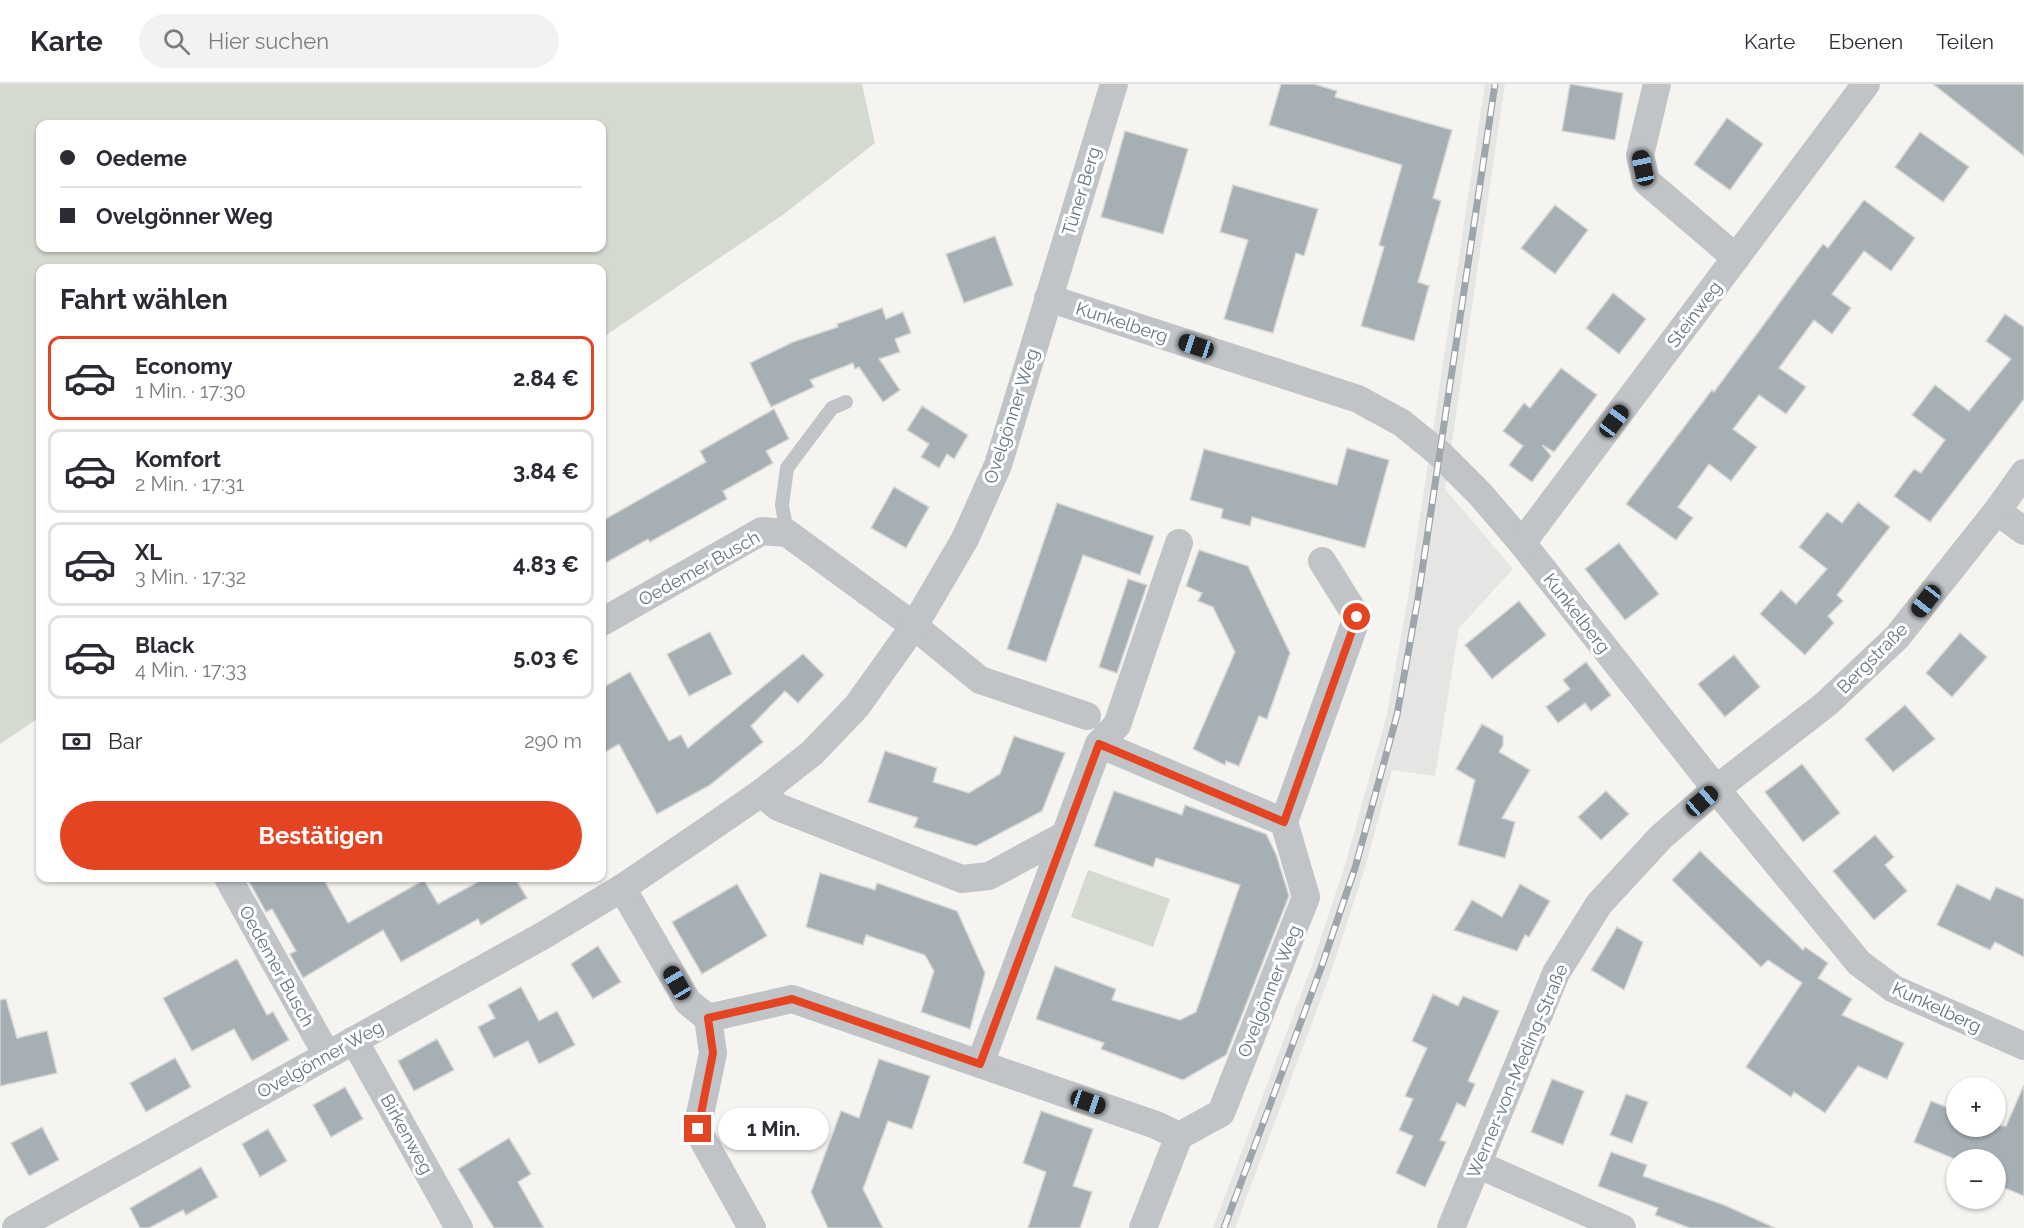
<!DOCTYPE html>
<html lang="de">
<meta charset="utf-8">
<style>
:root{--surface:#fff;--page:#f2f2f3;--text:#2b2b33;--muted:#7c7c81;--line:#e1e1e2;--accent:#e44421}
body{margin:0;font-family:Raleway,sans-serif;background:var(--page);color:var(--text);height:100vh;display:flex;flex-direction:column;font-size:22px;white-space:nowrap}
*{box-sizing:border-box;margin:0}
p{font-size:20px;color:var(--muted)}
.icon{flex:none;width:33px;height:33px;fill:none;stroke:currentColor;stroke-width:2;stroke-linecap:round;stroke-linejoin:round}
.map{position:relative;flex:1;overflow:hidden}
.sheet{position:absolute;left:36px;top:180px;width:570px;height:618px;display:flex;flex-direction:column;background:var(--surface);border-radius:12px;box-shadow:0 2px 4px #0004}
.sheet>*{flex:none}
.guide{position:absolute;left:36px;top:36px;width:570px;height:132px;border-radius:12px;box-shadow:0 2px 4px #0004;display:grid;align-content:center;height:132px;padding:0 24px;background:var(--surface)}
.buttons{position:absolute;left:1946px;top:993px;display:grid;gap:12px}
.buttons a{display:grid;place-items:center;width:60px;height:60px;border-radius:50%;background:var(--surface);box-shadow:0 2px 4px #0004;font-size:30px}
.end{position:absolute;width:27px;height:27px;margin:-14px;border:8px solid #e44421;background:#fff;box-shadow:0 0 0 3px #fff}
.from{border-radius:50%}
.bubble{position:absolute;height:42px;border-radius:21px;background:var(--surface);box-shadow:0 2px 4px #0004;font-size:20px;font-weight:700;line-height:42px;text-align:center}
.car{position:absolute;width:18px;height:36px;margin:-18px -9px;border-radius:8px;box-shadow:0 0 4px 2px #0007;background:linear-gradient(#222 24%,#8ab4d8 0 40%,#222 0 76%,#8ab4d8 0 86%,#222 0)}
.guide b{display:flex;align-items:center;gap:21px;height:57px;font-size:22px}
.guide b+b{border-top:2px solid var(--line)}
.guide i{width:15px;height:15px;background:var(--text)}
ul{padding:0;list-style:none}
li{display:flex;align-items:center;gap:18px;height:84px;margin:0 12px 9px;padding:0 12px;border:3px solid var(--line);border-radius:12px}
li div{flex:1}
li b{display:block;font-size:22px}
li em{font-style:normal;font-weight:700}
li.on{border-color:var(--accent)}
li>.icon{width:54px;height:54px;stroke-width:1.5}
h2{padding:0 24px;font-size:27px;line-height:72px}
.pay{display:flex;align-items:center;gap:15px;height:66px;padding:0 24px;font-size:22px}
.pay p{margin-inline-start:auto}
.primary-button{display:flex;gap:12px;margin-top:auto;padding:12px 24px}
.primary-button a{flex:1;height:69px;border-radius:36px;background:var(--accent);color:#fff;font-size:24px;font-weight:700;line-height:69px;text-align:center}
header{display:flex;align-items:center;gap:36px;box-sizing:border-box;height:84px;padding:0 30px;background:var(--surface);border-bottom:2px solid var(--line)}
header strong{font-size:28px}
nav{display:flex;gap:33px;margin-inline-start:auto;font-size:21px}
.search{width:420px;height:54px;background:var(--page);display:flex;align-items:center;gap:15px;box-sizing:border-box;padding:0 21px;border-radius:33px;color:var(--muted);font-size:22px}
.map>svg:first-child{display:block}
.built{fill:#e5e6e4}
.green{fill:#d4dad0;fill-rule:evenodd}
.building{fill:#a6afb4;stroke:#d6d6d3;stroke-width:1.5}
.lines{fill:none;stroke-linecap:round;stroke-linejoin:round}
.service{stroke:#c0c4c7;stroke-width:14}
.minor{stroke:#c0c4c7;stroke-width:28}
.rail-casing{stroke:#9ea6ab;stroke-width:7}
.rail{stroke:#fff;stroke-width:4.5;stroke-dasharray:14;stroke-linecap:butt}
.route{stroke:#e44421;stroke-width:8}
.labels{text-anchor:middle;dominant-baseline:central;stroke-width:6;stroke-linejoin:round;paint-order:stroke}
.street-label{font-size:18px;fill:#637682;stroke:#fff}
</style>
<header>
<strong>Karte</strong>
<div class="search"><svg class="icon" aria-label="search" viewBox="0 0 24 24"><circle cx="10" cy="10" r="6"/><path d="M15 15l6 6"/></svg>Hier suchen</div>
<nav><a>Karte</a><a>Ebenen</a><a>Teilen</a></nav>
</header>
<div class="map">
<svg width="2024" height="1144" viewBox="0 0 2024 1144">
<rect width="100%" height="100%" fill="#f5f4f0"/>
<path class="built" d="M1485,0H1505L1445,405L1513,485L1459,544L1435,692L1392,686L1364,787L1331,888L1235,1144H1213L1312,881L1345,781L1387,630L1408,513Z"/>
<g class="green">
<path d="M0,0H862L875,59L784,130L602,254V184H40V633L0,660ZM40,40H602V164H40Z"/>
<path d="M1088,786L1170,815L1153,863L1071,833Z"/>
</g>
<g class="building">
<path d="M1281,0H1314L1337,7L1335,13L1452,46L1433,114L1441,117L1418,198L1429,202L1414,257L1361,242L1384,163L1379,161L1402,81L1269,41Z"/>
<path d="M1570,0L1623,9L1615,56L1562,47Z"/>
<path d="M1933,0H2024V72Z"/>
<path d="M1727,34L1763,60L1730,106L1694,80Z"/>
<path d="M1125,47L1188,65L1163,150L1101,133Z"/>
<path d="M1920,48L1969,83L1943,118L1895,83Z"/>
<path d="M1233,101L1318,125L1304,172L1296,169L1273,249L1224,235L1248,156L1220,148Z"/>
<path d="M1864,116L1915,154L1891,187L1864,167L1832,210L1851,224L1832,250L1814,236L1779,284L1806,303L1786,330L1759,311L1733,345L1757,363L1731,397L1709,380L1678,423L1693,434L1676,456L1626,420L1712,306L1714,308L1823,160L1828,164Z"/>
<path d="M1555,121L1588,146L1555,190L1521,164Z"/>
<path d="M995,152L1013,201L964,219L946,170Z"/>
<path d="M1613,209L1646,235L1619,270L1586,244Z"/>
<path d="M882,224L886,235L903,228L911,249L895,255L900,268L879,275L900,306L883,318L859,283L855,285L853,279L810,296L814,303L771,323L750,279L793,258L838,243L837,240Z"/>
<path d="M2005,230L2024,243V315L1930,438L1894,412L1914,385L1921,389L1945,356L1912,331L1935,301L1969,327L2011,275L1986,257Z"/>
<path d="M1561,284L1597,311L1554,368L1542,361L1551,372L1532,398L1509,381L1523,362L1503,347L1524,319L1530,324Z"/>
<path d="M922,322L968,351L954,375L947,370L939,384L921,373L929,360L907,346Z"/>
<path d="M774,325L789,355L766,367L773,379L723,407L727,415L650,458L648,455L602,481V437L706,378L700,367Z"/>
<path d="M1347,364L1389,376L1365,464L1252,433L1250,442L1221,434L1223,425L1190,416L1204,365L1337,401Z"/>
<path d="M894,403L929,423L906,464L871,444Z"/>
<path d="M1858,418L1890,443L1837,511L1843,517L1828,532L1834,539L1805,571L1760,530L1781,506L1796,520L1827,485L1799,463L1827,428L1842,439Z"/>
<path d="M1057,419L1154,452L1140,491L1083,471L1046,578L1007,565Z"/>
<path d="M1619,459L1659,510L1625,536L1585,485Z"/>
<path d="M1199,466L1248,482L1290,569L1267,635L1259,632L1239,682L1226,677L1225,681L1193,665L1235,568L1213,523L1198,517L1202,509L1186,502Z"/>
<path d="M1128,495L1147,501L1117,589L1099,583Z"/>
<path d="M1519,517L1546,551L1492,595L1465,561Z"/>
<path d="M710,548L732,590L689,612L667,570Z"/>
<path d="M1960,549L1987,573L1952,613L1926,589Z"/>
<path d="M803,570L824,591L798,619L785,607L751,642L763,658L710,701L657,730L619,660L602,670V604L630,588L669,657L681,651L688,664Z"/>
<path d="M1734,571L1760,603L1725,633L1698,600Z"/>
<path d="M1586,578L1611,611L1591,627L1585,619L1558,639L1546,623L1570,605L1563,596Z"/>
<path d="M1905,621L1935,655L1893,688L1865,655Z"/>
<path d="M1482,640L1503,652V661L1499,668L1530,686L1502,734L1515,738L1505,774L1458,761L1475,696L1456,685Z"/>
<path d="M1014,652L1065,669L1042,727L976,762L914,743L918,734L868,718L885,667L937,684L933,698L969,709L1000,690Z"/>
<path d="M1802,680L1840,729L1803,758L1765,708Z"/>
<path d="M1114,707L1182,731L1185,721L1266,750L1276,770L1289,812L1226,971L1183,996L1101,965L1104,959L1036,935L1055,882L1116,905L1112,916L1180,936L1196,928L1240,801L1156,774L1153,783L1094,762Z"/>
<path d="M1606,707L1629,730L1601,756L1578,733Z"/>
<path d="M1875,751L1894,773L1885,781L1907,807L1874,836L1833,787Z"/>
<path d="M1700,767L1803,866L1805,863L1828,879L1818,894L1852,915L1842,931L1904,959L1887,995L1858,982L1825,1029L1794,1008L1791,1013L1746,983L1802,899L1768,876L1761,883L1672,796Z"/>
<path d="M820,789L875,806L877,799L957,827L985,889L970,945L921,928L934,887L925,871L866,851L863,861L806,843Z"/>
<path d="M247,794H323L348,839L424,796L438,820L485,794H515L527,814L481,841L478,835L401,878L383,846L303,894L290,870L296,867L272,825L266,828Z"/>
<path d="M737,800L767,852L702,890L672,838Z"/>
<path d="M1520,800L1550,817L1529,853L1525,851L1517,867L1454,846L1472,816L1502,833Z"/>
<path d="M1957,800L1990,816L1996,803L2024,815V873L1995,858L1990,866L1937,841Z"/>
<path d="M1617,843L1643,858L1624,906L1591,886Z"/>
<path d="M598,862L621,898L593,915L571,880Z"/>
<path d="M237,875L267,931L273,928L289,956L252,977L234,945L192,967L163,914Z"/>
<path d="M521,903L539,937L557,927L575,961L539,980L528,957L494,974L478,943L495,934L488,921Z"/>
<path d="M1433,910L1458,922L1463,912L1499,927L1468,997L1475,1000L1465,1023L1457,1019L1440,1056L1446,1058L1425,1103L1396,1089L1413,1052L1399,1046L1413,1015L1405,1012L1427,964L1412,957Z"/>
<path d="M6,915L17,954L47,947L57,989L0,1002V916Z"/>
<path d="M437,955L454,986L414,1007L398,977Z"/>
<path d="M175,974L191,1003L146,1028L130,999Z"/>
<path d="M879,975L930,992L912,1045L888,1037L863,1105L883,1144H828L811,1108L841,1027L859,1034Z"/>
<path d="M1552,995L1584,1007L1563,1061L1531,1048Z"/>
<path d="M2024,1001V1112L1995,1100V1076H1957L1914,1058L1931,1017L1956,1027V1042H2006Z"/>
<path d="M345,1003L363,1035L331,1053L313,1021Z"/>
<path d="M1626,1010L1648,1018L1632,1059L1610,1051Z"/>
<path d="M1041,1027L1093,1045L1073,1102L1092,1108L1080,1144H1028L1046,1088L1023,1079Z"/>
<path d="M42,1043L59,1076L29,1092L11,1059Z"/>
<path d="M268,1045L287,1077L260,1093L242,1060Z"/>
<path d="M509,1054L531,1090L518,1098L544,1144H494L458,1085Z"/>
<path d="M1611,1068L1647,1081L1643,1092L1724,1121L1775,1144H1690L1655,1131L1658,1124L1598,1102Z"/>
<path d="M201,1083L218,1113L186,1131L183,1126L149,1144H140L130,1124Z"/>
</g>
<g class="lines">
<path class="service" d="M787,449L782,421L787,384L832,324L846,318"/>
<g class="minor">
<path d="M1657,0L1640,71L1646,97L1736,174"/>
<path d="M1048,214L1358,315L1402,339L1440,370L1481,411L1522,459L1716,705L1859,879L1894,905L2024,962"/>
<path d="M1997,427L2024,447"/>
<path d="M1522,459L1866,0"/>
<path d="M602,538L762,447L787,449L914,542L980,596L1087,632"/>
<path d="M1099,660L1284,738"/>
<path d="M761,709L778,723L962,795L989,792L1065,751"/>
<path d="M228,794L327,971"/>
<path d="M622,804L688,918L708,934L792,915L1156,1041L1179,1052L1221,1029L1306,813L1284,738L1357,533L1322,477"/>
<path d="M708,934L713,969L697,1045L752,1144"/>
<path d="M354,956L459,1144"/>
<path d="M980,980L1099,660L1117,641L1179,459"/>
<path d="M1477,1080L1622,1144"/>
<path d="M16,1144L544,851L622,804L703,749L761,709L812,669L857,622L914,542L965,455L998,381L1114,0"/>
<path d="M1143,1144L1179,1052"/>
<path d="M1451,1144L1556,889L1599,820L1661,753L1716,705L1826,620L1897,553L1997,427L2024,389"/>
</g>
<g class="rail-casing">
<path id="rail" d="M1224,1144L1321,884L1355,784L1397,631L1418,514L1495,0"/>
</g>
<use href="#rail" class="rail"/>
</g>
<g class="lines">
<path class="route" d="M698,1045L713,969L708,934L792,915L980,980L1099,660L1284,738L1357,533"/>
</g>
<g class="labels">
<g class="street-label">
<text transform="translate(1081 107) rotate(-73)">Tüner Berg</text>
<text transform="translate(1694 230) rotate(-53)">Steinweg</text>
<text transform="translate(1122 238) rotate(18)">Kunkelberg</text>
<text transform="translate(1011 332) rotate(-72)">Ovelgönner Weg</text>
<text transform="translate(699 484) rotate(-29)">Oedemer Busch</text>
<text transform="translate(1577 529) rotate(52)">Kunkelberg</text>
<text transform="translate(1872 574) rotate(-45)">Bergstraße</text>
<text transform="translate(277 882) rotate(61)">Oedemer Busch</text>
<text transform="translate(1269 907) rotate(-68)">Ovelgönner Weg</text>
<text transform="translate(1937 923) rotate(25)">Kunkelberg</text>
<text transform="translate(320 975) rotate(-29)">Ovelgönner Weg</text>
<text transform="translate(1517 987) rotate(-67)">Werner-von-Meding-Straße</text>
<text transform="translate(407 1050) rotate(61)">Birkenweg</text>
</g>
</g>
</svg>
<div class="buttons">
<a>+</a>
<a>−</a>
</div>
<i class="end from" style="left:1357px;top:533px"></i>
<i class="end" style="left:698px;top:1045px"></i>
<div class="bubble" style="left:718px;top:1024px;width:111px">1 Min.</div>
<i class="car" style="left:1643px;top:84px;rotate:348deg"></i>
<i class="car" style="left:1196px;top:262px;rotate:288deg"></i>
<i class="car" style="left:1614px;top:337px;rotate:37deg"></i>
<i class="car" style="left:1926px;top:517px;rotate:218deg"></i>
<i class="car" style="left:1702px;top:717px;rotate:49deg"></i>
<i class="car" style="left:677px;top:899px;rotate:330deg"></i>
<i class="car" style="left:1088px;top:1018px;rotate:109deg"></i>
<div class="guide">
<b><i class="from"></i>Oedeme</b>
<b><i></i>Ovelgönner Weg</b>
</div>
<section class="sheet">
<h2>Fahrt wählen</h2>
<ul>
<li class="on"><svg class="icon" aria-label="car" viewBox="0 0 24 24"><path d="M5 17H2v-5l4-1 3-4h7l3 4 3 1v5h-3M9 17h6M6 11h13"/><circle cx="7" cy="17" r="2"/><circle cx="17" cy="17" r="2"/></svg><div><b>Economy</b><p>1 Min. · 17:30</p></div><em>2.84 €</em></li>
<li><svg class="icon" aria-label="car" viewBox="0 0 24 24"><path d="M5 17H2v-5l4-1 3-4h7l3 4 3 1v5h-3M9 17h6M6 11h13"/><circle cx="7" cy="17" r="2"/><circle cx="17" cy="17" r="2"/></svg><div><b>Komfort</b><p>2 Min. · 17:31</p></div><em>3.84 €</em></li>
<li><svg class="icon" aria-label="car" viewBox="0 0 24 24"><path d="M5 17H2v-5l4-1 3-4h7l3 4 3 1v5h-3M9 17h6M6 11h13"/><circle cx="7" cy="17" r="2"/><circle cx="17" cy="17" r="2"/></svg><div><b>XL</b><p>3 Min. · 17:32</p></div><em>4.83 €</em></li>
<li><svg class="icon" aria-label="car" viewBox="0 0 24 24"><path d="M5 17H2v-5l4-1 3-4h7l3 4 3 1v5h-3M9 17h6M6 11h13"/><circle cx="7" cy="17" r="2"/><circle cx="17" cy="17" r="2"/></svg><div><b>Black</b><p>4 Min. · 17:33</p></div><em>5.03 €</em></li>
</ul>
<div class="pay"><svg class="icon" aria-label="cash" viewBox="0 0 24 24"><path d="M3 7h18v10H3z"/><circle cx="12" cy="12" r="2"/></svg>Bar<p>290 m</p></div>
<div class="primary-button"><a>Bestätigen</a></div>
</section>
</div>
